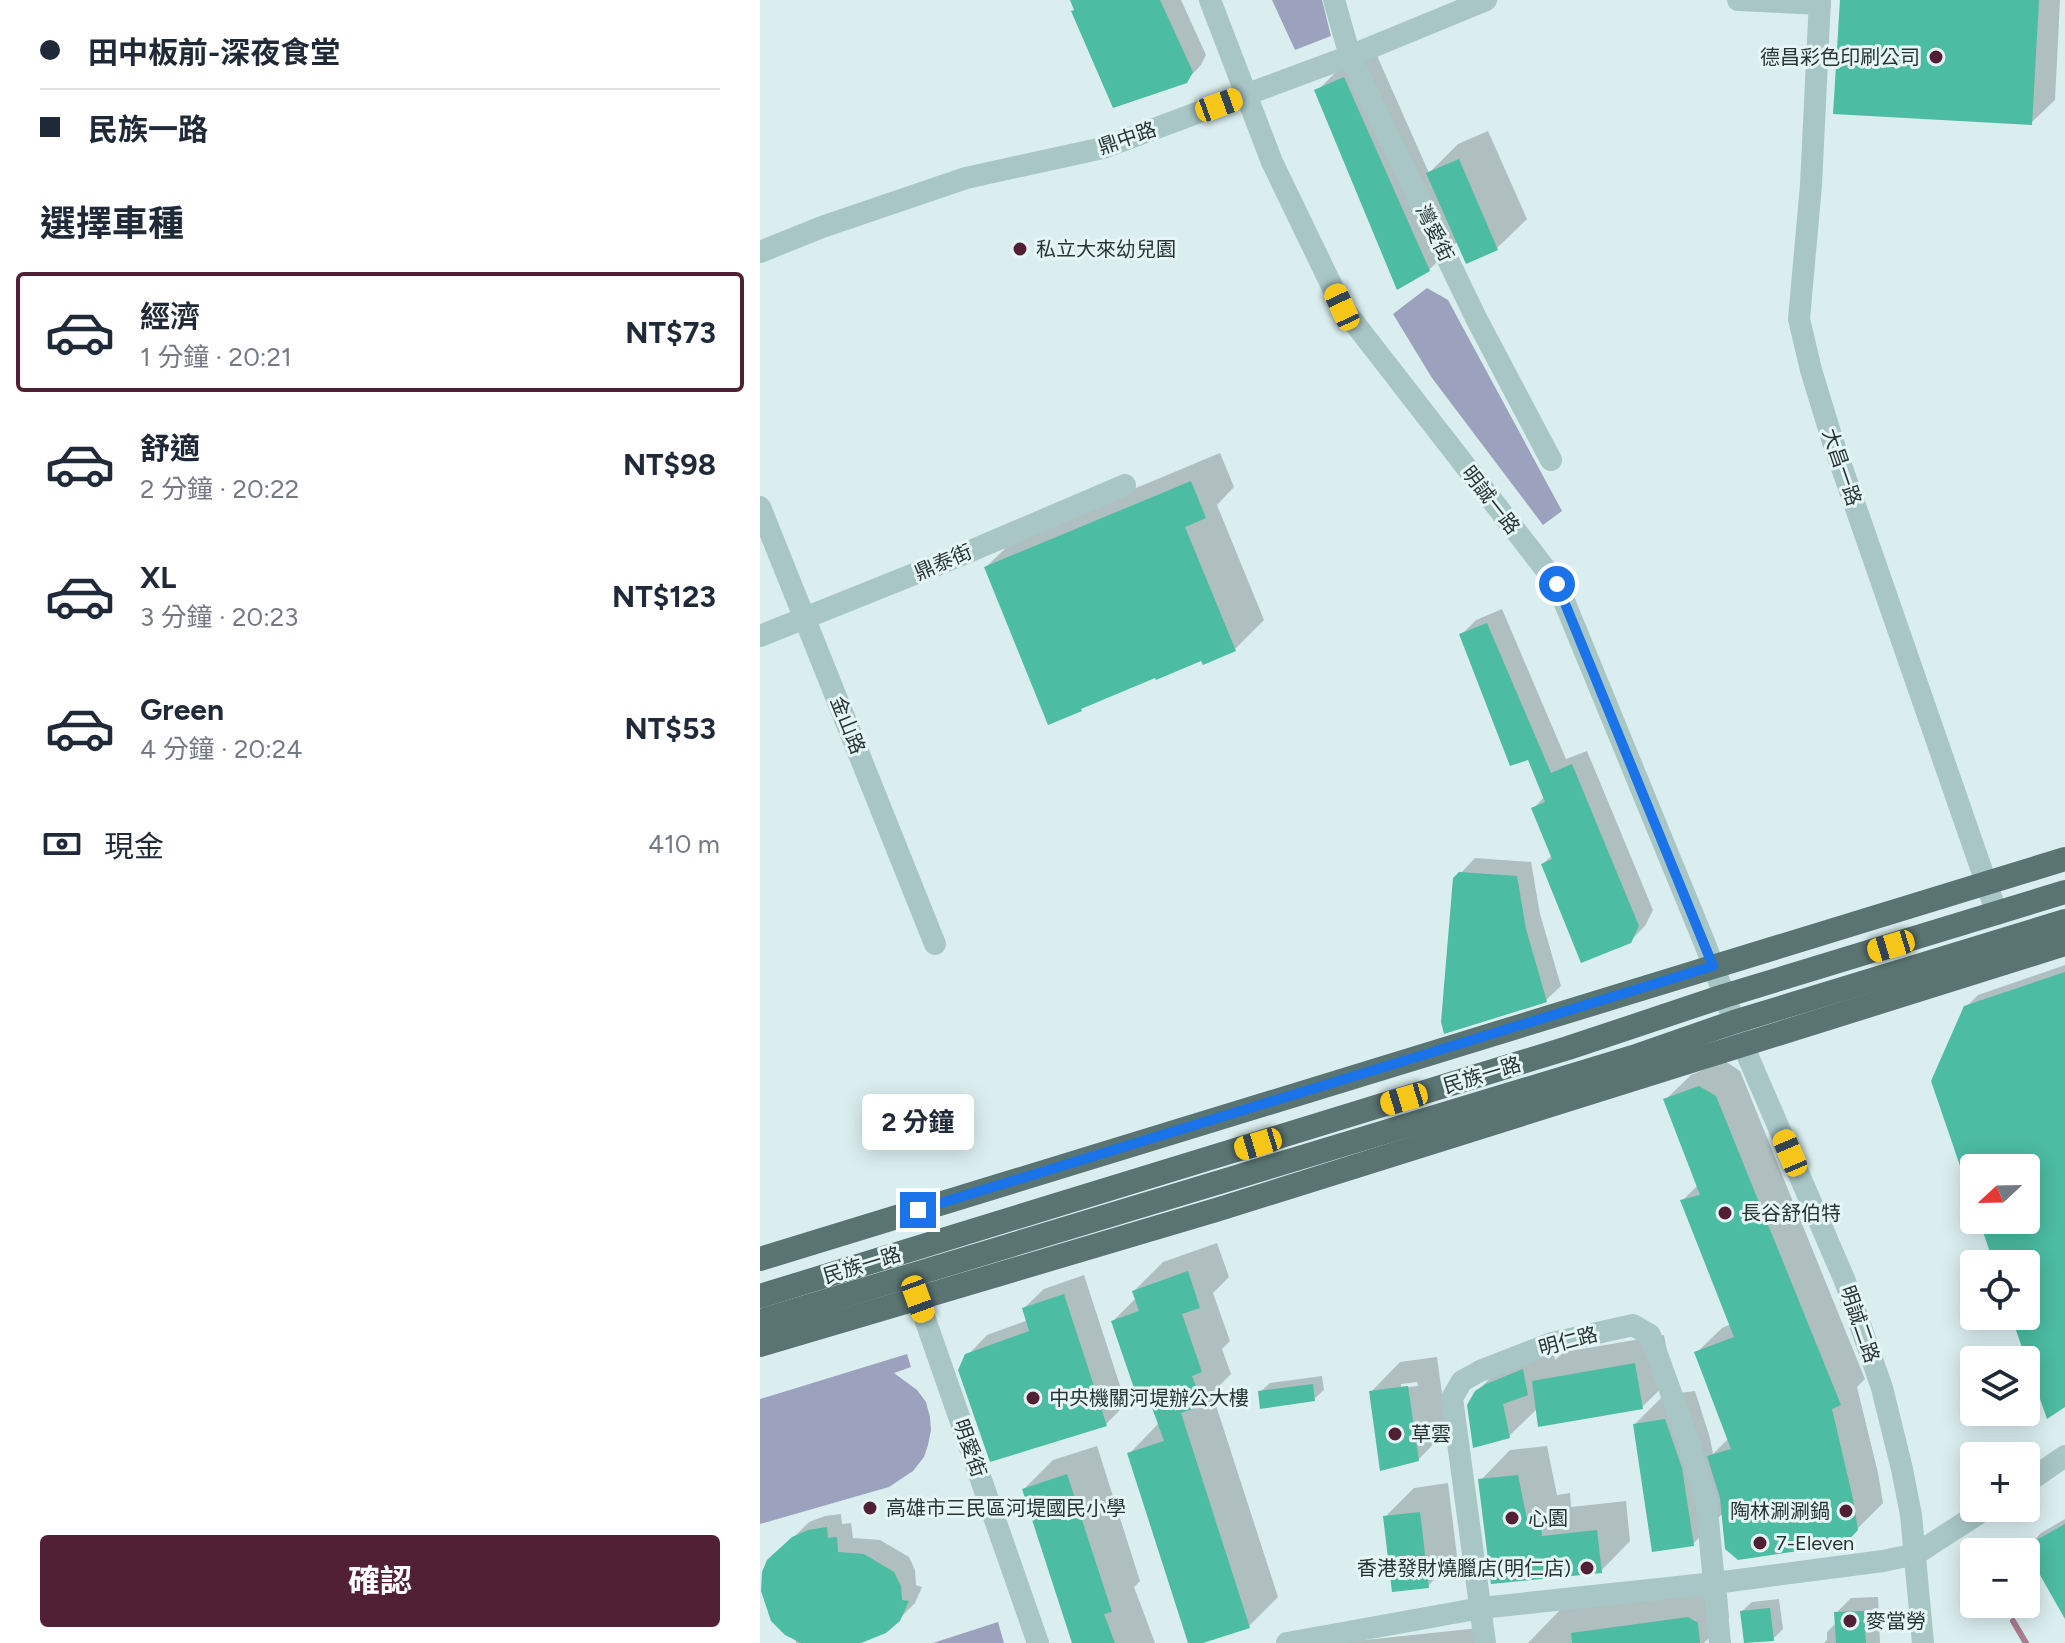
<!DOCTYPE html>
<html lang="zh-TW">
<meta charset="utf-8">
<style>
:root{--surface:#fff;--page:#f6f6f7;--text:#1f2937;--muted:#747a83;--line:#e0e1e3;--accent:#512034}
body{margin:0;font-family:Figtree,"Noto Sans TC",sans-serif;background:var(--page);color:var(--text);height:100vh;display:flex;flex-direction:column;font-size:30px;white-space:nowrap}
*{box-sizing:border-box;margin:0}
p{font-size:26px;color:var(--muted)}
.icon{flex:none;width:44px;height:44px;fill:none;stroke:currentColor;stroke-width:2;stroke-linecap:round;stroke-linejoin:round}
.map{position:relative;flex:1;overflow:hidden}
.sheet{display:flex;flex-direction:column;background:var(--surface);width:760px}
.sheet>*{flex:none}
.hud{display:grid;align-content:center;height:176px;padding:0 40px;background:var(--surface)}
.needle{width:52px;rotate:248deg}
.tools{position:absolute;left:1200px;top:1154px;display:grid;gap:16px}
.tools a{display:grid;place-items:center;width:80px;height:80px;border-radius:8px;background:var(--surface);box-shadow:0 4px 20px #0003;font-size:40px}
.end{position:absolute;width:36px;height:36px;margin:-18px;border:10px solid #1a73e8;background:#fff;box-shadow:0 0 0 4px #fff}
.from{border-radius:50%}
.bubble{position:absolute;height:56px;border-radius:8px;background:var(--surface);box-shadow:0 4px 20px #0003;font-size:26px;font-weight:700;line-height:56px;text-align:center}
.car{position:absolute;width:24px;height:48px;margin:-24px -12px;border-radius:10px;box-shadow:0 0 6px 2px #0007;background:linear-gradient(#f5c518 24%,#345 0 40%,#f5c518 0 76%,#345 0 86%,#f5c518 0)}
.hud b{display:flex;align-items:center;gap:28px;height:76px;font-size:30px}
.hud b+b{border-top:2px solid var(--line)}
.hud i{width:20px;height:20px;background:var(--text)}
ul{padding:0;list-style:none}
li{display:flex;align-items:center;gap:24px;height:120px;margin:0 16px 12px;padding:0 24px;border:4px solid transparent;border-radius:8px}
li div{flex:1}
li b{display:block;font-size:30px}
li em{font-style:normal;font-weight:700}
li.selected{border-color:var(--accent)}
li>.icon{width:72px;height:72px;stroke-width:1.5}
h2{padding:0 40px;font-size:36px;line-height:96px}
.pay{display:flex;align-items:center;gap:20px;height:88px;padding:0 40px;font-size:30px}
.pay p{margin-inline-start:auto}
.button{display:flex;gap:16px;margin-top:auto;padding:16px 40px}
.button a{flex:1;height:92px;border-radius:8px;background:var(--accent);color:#fff;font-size:32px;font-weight:700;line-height:92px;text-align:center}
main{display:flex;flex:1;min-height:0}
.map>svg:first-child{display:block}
.green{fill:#9ca1bd}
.shadow{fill:#0003;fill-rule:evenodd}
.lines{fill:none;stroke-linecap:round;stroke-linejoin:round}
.stream{stroke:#aa7c90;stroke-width:6}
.building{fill:#4cbca2}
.minor{stroke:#a8c6c6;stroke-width:22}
.major{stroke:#5a7471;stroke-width:24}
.route{stroke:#1a73e8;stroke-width:10}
.poi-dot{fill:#512034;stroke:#e6f6f7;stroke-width:3}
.labels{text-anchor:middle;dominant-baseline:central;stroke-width:6;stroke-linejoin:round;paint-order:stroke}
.poi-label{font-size:20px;fill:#273432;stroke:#e6f6f7;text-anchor:start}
.street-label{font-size:20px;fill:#273432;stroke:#e6f6f7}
</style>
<main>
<section class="sheet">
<div class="hud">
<b><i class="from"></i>田中板前-深夜食堂</b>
<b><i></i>民族一路</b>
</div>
<h2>選擇車種</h2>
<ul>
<li class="selected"><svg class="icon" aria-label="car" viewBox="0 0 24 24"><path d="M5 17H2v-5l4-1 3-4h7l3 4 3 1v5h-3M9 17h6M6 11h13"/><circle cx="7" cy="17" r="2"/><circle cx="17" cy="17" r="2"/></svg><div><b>經濟</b><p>1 分鐘 · 20:21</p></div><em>NT$73</em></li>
<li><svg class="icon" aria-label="car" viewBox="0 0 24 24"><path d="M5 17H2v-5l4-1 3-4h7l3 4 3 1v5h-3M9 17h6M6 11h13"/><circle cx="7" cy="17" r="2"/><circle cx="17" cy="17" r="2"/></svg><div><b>舒適</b><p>2 分鐘 · 20:22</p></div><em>NT$98</em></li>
<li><svg class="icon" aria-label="car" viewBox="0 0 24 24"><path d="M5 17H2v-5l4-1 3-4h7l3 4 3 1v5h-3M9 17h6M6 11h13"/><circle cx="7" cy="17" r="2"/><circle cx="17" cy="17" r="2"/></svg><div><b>XL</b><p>3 分鐘 · 20:23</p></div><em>NT$123</em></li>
<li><svg class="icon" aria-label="car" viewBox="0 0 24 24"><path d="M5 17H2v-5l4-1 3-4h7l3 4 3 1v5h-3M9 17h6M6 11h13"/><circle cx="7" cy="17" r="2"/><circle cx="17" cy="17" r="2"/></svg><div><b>Green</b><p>4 分鐘 · 20:24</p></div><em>NT$53</em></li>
</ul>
<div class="pay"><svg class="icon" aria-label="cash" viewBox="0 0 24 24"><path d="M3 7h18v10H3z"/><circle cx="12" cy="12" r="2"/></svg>現金<p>410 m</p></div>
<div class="button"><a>確認</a></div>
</section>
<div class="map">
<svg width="1305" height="1643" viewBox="0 0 1305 1643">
<rect width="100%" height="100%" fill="#dbeeef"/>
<g class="green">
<path d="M512,0H562L571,36L535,50Z"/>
<path d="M667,288L688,300L802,511L783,525L672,378L633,314Z"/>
<path d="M147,1354L151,1367L134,1373L157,1390L166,1402L170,1417L171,1430L168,1445L164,1457L153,1471L129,1487L0,1524V1399Z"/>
<path d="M238,1622L244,1643H173Z"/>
</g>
<g class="shadow">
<path d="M312,0H421L446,55L441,65L426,81L315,9Z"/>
<path d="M1082,0H1300L1295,100L1271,123Z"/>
<path d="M614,49L669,173L698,144L728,131L767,219L737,248L707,262L698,241L669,270L557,91L586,62Z"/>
<path d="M460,453L474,487L457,505L504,620L475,649L396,675L226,567L256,538Z"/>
<path d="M742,609L806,759L827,751L893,910L885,926L870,941L783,864L792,855L773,809L785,796L769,757L701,635L716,620Z"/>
<path d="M715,858L771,862L780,914L801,986L786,1000L695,879Z"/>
<path d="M1305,965V1405L1254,1316H1266V1264H1236L1221,1220H1266V1168H1214V1200L1173,1081L1206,1007L1218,995Z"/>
<path d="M965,1061L980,1071L1105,1379L1097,1387L1118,1473L1123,1503L1084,1542L963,1513L933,1544L875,1424L904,1395L935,1391L950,1438L953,1454L969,1438L936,1353L962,1328L971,1324L922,1201L938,1185L905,1100L931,1075Z"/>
<path d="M457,1243L469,1277L453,1293L470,1341L462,1349L471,1374L452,1393L518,1597L489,1626L436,1643H430L369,1454L399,1423L386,1385L353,1321L376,1298L374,1291L403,1262Z"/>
<path d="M324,1275L366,1404L346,1424L207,1356L227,1335L268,1320L264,1308L284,1289Z"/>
<path d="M904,1335L912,1378L882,1407L778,1408L749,1436L716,1392L747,1362L792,1342L795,1360L804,1352Z"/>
<path d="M677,1357L687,1430L658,1460L611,1392L640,1362ZM657,1382L658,1386L641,1388V1384Z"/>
<path d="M562,1376L564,1390L554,1399L500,1392L510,1383Z"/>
<path d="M337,1446L380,1581L374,1587L395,1643H314L264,1489L293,1460Z"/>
<path d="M787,1446L797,1495L810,1493L811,1507L866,1501L870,1541L841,1571L733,1582L721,1480L750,1450Z"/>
<path d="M688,1483L697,1556L668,1586L625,1517L654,1488Z"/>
<path d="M81,1514L82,1524L91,1523L93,1538L120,1540L149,1557L155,1570L156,1585L162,1587L155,1603L139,1619L88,1643H36L25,1546L49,1522L65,1516Z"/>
<path d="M1305,1519V1615L1267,1548L1281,1533Z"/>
<path d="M958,1588L967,1594L969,1618L944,1643H768L800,1610Z"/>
<path d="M1118,1597L1120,1643H1064L1067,1640V1632L1077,1622L1076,1613L1091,1598Z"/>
<path d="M1019,1599L1023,1629L1013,1639L982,1611L992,1602Z"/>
<path d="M719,1628L721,1643H585L586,1642Z"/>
</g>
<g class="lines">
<path class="stream" d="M1253,1621L1266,1643"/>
</g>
<g class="building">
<path d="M310,0H400L433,72L427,83L353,108L311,11L314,10Z"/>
<path d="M1080,0H1279L1272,125L1073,114Z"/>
<path d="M584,77L670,271L637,290L554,90Z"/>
<path d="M699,159L738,250L706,264L666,173Z"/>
<path d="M431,481L446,518L425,527L476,651L443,665L441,661L396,680L395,678L321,709L322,711L288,725L224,567Z"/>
<path d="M727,623L791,773L812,764L879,926L871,943L821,963L781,864L792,859L771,808L785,802L768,760L750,766L699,634Z"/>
<path d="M699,872L757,876L766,929L787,1002L684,1034L681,1022L693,878Z"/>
<path d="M1305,972V1407L1287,1419L1251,1316H1266V1264H1234L1219,1220H1266V1168H1214V1198H1211L1171,1081L1204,1006Z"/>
<path d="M939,1086L956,1096L1081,1405L1072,1409L1093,1499L1098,1530L1085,1544L978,1560L965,1549L960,1498L947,1456L971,1449L934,1352L974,1337L920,1200L940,1195L903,1099Z"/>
<path d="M428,1271L440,1308L422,1314L442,1372L432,1376L443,1405L421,1413L490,1628L443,1643H428L367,1453L404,1441L385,1388L375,1391L351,1321L379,1311L372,1291Z"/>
<path d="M304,1294L347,1426L230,1462L198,1370L205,1354L269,1331L262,1308Z"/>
<path d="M875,1363L883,1409L778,1427L772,1381Z"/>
<path d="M763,1369L768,1395L743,1404L750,1438L713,1448L707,1405L715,1391L726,1384Z"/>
<path d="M553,1384L555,1401L500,1409L498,1391Z"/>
<path d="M648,1386L659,1461L620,1471L609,1391Z"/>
<path d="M905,1419L922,1468L934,1546L892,1552L873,1424Z"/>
<path d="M307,1474L352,1612L344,1614L355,1643H312L262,1489Z"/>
<path d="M758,1475L768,1524L781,1521L782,1536L837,1530L842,1573L731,1584L718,1479Z"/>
<path d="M660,1512L669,1588L632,1592L623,1516Z"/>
<path d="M1305,1524V1619L1264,1547Z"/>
<path d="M67,1527L68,1538L77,1537L78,1552L104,1554L134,1572L141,1586L142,1600L149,1601L140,1621L126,1633L101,1643H41L25,1635L11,1621L1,1591L2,1572L7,1560L32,1537L48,1530Z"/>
<path d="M1010,1608L1014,1641L984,1643L980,1611Z"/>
<path d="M1104,1611L1106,1643H1076L1074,1612Z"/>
<path d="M928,1617L938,1623L940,1643H812L811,1633Z"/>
</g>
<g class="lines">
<g class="minor">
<path d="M450,0L512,162L582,307L797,584L945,944L983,1045L1085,1281L1122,1388L1142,1469L1151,1515L1163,1643"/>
<path d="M574,0L590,56L716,318L791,460"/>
<path d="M978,0L1060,4"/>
<path d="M1060,0L1051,185L1039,319L1051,370L1073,442L1237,914"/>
<path d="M0,252L62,227L206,178L343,148L590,56L726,0"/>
<path d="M0,507L175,944"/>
<path d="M0,636L199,556L365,485"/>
<path d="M158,1299L278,1643"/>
<path d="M1266,1483L1305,1456"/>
<path d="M527,1643L721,1608L955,1583L1123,1561L1156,1554L1227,1508"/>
<path d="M725,1643L692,1398L702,1381L720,1371L792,1343L873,1325L890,1335L928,1440L946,1500L960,1643"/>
</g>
<g class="major">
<path d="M0,1259L1305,859"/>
<path d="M0,1296L808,1048L964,996L1305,892"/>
<path d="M0,1321L873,1057L974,1022L1305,921"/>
<path d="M0,1345L456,1210L1305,944"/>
</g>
</g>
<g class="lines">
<path class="route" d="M158,1210L953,966L797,584"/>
</g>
<g class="poi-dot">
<circle cx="1176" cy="57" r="8"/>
<circle cx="260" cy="249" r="8"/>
<circle cx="965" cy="1213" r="8"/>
<circle cx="273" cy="1398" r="8"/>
<circle cx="635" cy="1434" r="8"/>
<circle cx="110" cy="1508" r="8"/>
<circle cx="1086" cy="1511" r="8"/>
<circle cx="752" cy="1518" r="8"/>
<circle cx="1000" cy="1543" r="8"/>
<circle cx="827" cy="1568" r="8"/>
<circle cx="1090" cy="1621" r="8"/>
</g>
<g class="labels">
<g class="poi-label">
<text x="1160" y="57" text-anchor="end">德昌彩色印刷公司</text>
<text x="276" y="249">私立大來幼兒園</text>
<text x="981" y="1213">長谷舒伯特</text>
<text x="289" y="1398">中央機關河堤辦公大樓</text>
<text x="651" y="1434">草雲</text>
<text x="126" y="1508">高雄市三民區河堤國民小學</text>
<text x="1070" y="1511" text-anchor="end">陶林涮涮鍋</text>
<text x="768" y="1518">心園</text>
<text x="1016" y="1543">7-Eleven</text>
<text x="811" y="1568" text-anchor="end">香港發財燒臘店(明仁店)</text>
<text x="1106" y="1621">麥當勞</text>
</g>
<g class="street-label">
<text transform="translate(367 138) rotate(-19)">鼎中路</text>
<text transform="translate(675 233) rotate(64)">灣愛街</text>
<text transform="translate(1082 467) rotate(71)">大昌一路</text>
<text transform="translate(731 500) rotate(52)">明誠一路</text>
<text transform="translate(183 562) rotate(-23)">鼎泰街</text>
<text transform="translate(88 725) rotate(68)">金山路</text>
<text transform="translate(722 1075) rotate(-17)">民族一路</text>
<text transform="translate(102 1265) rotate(-17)">民族一路</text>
<text transform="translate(1100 1324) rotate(71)">明誠二路</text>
<text transform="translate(808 1341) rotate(-15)">明仁路</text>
<text transform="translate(210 1448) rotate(71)">明愛街</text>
</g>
</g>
</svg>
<div class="tools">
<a><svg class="needle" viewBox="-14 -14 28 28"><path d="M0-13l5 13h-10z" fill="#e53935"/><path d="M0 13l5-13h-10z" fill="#747a83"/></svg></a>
<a><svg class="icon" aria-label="locate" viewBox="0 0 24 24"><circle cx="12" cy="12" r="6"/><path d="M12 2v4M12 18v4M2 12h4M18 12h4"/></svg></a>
<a><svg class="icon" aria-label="layers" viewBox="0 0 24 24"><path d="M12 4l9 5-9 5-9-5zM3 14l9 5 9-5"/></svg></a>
<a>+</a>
<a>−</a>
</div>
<i class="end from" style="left:797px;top:584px"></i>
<i class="end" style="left:158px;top:1210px"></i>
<div class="bubble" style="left:102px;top:1094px;width:112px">2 分鐘</div>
<i class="car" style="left:459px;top:105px;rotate:70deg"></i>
<i class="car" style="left:582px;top:307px;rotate:335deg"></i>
<i class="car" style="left:1131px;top:946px;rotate:253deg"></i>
<i class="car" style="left:644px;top:1099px;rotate:253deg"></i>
<i class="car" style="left:498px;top:1144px;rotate:253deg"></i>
<i class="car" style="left:1030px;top:1153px;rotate:337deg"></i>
<i class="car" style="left:158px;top:1299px;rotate:160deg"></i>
</div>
</main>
